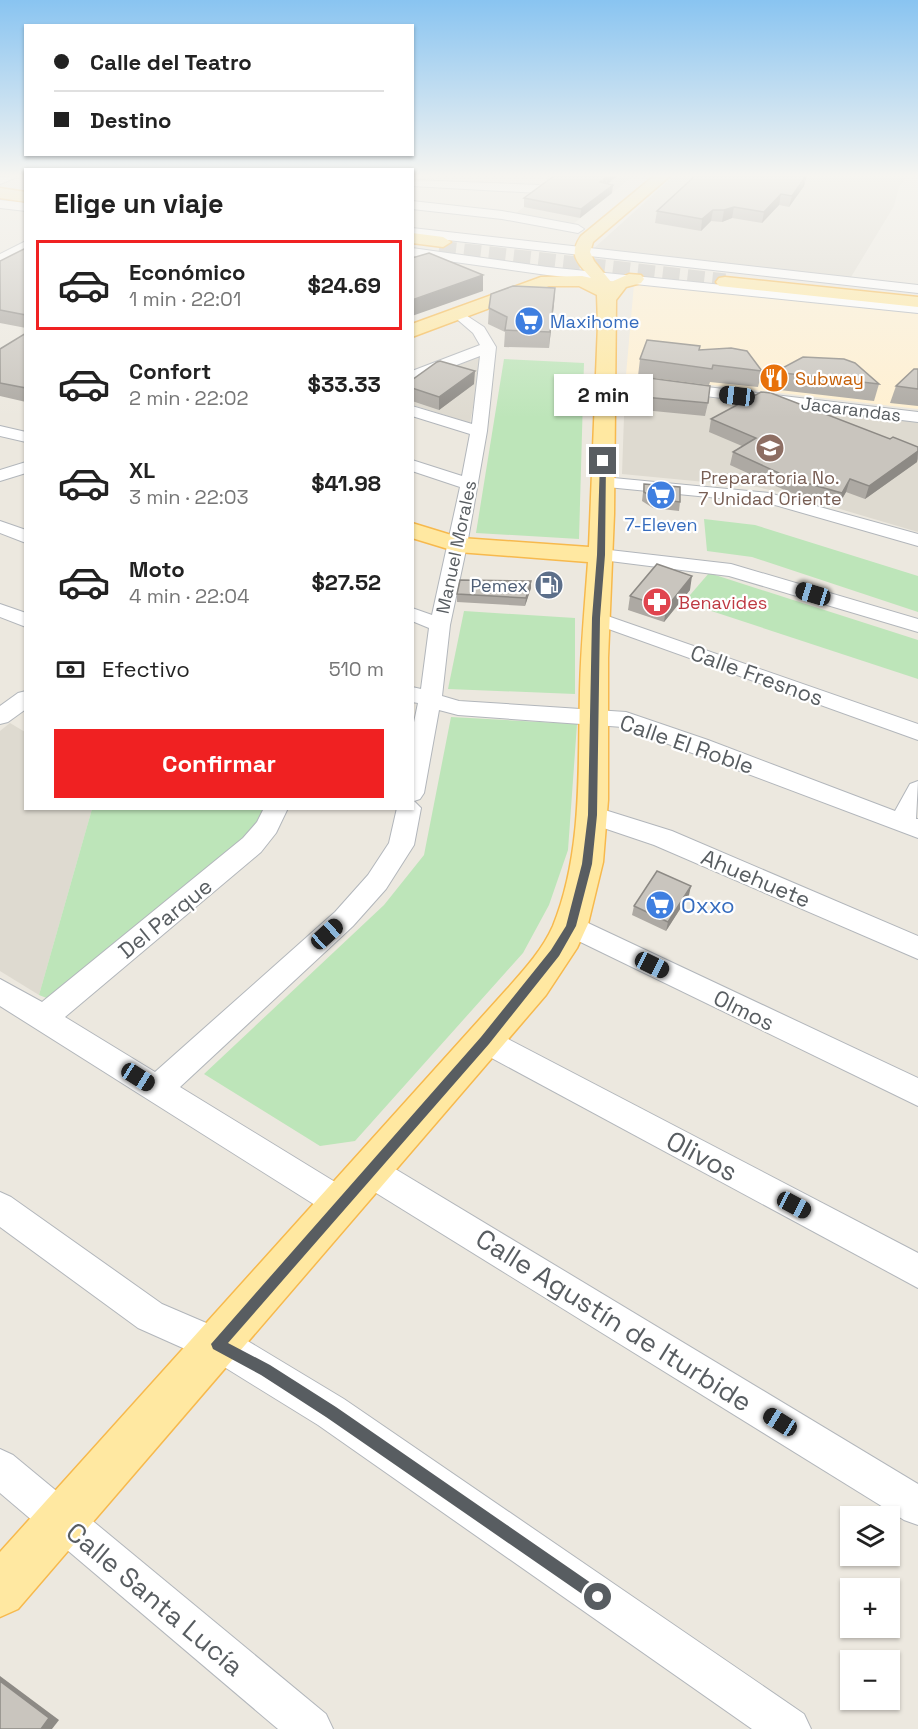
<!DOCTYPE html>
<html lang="es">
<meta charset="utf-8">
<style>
:root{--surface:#fff;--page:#f2f2f2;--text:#222;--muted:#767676;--line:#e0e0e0;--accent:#f02122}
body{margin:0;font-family:"Space Grotesk",sans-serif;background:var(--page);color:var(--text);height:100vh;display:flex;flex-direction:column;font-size:22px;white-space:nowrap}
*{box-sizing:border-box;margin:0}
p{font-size:20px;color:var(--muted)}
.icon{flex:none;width:33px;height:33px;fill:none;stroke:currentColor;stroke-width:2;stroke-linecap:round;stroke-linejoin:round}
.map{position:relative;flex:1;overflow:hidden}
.drawer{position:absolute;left:24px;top:168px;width:390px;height:642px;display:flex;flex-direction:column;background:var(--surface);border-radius:0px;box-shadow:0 2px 4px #0004}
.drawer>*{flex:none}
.guide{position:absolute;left:24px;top:24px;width:390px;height:132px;border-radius:0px;box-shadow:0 2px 4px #0004;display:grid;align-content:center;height:132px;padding:0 30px;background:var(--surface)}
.controls{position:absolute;left:840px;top:1506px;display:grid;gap:12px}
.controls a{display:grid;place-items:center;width:60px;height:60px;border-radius:0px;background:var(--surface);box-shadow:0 2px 4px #0004;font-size:30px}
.end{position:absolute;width:27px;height:27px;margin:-14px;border:8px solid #585d61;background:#fff;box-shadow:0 0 0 3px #fff}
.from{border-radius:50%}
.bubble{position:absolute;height:42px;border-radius:0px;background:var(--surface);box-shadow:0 2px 4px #0004;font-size:20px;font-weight:600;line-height:42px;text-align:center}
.car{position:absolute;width:18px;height:36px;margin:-18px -9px;border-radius:8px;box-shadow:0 0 4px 2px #0007;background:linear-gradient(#222 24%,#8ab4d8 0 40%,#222 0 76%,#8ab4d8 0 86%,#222 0)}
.guide b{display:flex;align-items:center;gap:21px;height:57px;font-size:22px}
.guide b+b{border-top:2px solid var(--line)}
.guide i{width:15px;height:15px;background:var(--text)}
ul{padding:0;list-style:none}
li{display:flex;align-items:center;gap:18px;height:90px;margin:0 12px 9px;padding:0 18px;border:3px solid transparent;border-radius:0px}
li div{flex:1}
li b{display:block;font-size:22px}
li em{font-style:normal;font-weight:600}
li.on{border-color:var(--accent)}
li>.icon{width:54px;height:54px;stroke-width:1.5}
h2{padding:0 30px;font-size:27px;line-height:72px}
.pay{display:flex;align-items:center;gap:15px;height:66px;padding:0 30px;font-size:22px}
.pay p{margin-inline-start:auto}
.primary-button{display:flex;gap:12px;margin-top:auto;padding:12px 30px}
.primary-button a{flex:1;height:69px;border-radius:0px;background:var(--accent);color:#fff;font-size:24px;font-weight:600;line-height:69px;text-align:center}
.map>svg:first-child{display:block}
.commercial{fill:#fff0d1}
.education{fill:#dedad0}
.green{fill:#bde5b9}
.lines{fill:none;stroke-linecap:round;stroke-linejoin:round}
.major-tunnel{stroke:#c7c5c0;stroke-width:17;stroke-dasharray:17 8;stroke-linecap:butt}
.minor-casing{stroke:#b2b6bb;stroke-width:2}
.major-casing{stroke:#f7b94d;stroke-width:3}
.minor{fill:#fff;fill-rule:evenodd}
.major{fill:#ffe8a1;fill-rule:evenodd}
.wall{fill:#ada9a3}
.shaded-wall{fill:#8d8a85}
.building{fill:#c9c5be;stroke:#8d8a85;stroke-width:1.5}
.route{fill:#585d61}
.labels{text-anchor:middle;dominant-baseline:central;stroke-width:4.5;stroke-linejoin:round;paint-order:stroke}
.far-shop-label{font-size:18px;fill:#366cbe;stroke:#fff;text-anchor:start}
.far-food-label{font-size:18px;fill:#c56008;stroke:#fff;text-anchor:start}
.far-street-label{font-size:18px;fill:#585d61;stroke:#fff}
.far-education-label{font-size:18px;fill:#785e54;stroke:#fff}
.far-service-label{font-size:18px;fill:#4e5e75;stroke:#fff;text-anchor:end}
.far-health-label{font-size:18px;fill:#be3a42;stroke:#fff;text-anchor:start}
.street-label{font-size:22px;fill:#585d61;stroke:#fff}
.shop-label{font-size:22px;fill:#366cbe;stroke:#fff;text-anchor:start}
.near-street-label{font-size:27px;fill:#585d61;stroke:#fff}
</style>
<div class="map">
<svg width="918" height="1729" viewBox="0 0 918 1729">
<rect width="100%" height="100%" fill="#ece8df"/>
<path class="commercial" d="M634,284L918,314V409L626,375Z"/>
<g class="education">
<path d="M565,176H633L573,224L516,213Z"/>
<path d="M674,176H907L899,187L894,206L851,277L592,250Z"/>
<path d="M483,355L470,423L413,405V384Z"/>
<path d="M625,388L918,422V532L796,496L757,487L622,474Z"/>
<path d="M10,723L25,732L26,808L92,809L39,995L0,971V731Z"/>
</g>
<g class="green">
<path d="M504,359L584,363L579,539L476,533Z"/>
<path d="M704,519L755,525L918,576V612L752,557L707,551Z"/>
<path d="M709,573L918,640V679L684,602Z"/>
<path d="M464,611L575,618V694L448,689Z"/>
<path d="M451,717L577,724L568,850L549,905L523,953L355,1141L320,1146L204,1074L384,905L424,855Z"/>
<path d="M92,809H270L245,840L49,999L39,995Z"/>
</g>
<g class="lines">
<path class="major-tunnel" d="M439,249L725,282"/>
<g class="minor-casing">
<g id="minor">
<path d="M16,176L15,178L0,184V177Z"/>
<path d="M412,180L539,185L545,189L539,193L412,186Z"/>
<path d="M0,200L26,203V211L0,208Z"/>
<path d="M412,201L502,211L578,225L584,229L578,233L502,219L412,209Z"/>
<path d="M412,228L918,285V293L412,236Z"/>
<path d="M26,241V250L0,263V254Z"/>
<path d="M412,248L547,267L918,305V313L547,275L412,256Z"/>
<path d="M458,310L484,327L496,347L487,431L467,545L450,625L442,696L459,701L626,712L708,740L895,811L910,784L918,781L916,819H918V838L623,727L458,715L439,710L424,793L420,799L414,801L421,808L414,845L386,889L353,926L180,1087L353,1193L358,1204L353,1215L342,1220L331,1215L0,1006V979L42,1002L243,838L257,822L264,808H288L276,833L261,852L65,1017L155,1072L335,912L368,875L389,843L397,808H412V732L418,703L412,702V687L421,689L429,628L412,621V608L432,615L460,487L412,471V460L462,476L470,434L412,416V406L472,424L480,356L412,382V371L480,345L473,333L451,314Z"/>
<path d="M605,375L918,412V422L599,383L597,380Z"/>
<path d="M0,426L26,432V442L0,436Z"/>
<path d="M26,462V473L0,481V470Z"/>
<path d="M603,477L769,493L918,534V546L768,503L597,486L594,482L597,478Z"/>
<path d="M0,521L26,530V543L0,533Z"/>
<path d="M601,549L731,564L918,619V632L729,576L594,559L591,555L594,551Z"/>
<path d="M0,604L26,613V627L0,617Z"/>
<path d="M596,612L918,724V740L589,622L586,618L589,614Z"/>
<path d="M26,691V709L8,722L0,724V706L18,693Z"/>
<path d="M592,806L672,831L918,936V959L654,845L583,821L580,815L583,809Z"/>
<path d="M571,915L918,1078V1106L562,933L558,926L562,919Z"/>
<path d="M485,1027L918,1253V1288L475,1049L470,1040L475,1031Z"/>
<path d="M371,1157L382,1161L918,1484V1525L904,1520L360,1183L355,1172L360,1161Z"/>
<path d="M0,1192L11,1197L162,1304L246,1340L344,1399L804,1714L811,1729H752L318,1425L221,1365L138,1328L0,1227Z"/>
<path d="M0,1449L13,1455L326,1714L333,1729H278L0,1493Z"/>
</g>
</g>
<g class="major-casing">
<g id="major">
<path d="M654,176H670L593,242L590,252L594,261L611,282L629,274L641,275L644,279L641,283L626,287L616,300L614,514L608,658V800L603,862L588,924L577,948L546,995L498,1051L18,1609L0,1617V1552L507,989C524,970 543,949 553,926C583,852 578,767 580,690C581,647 585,604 588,562L458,552L412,538V523L461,538L589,547L598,324L597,295L579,286H549L412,337V324L541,277L582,276L591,278C577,262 568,255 581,236Z"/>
<path d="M0,188L26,192V202L0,198Z"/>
<path d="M412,233L443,237L451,242L443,247L412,243Z"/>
<path d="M725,277L918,297V307L719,286L716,282L719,278Z"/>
</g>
</g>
<use href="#minor" class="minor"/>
<use href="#major" class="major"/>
</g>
<g class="wall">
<path d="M554,176H617L608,184L612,193L580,218L524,207V198Z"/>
<path d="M804,186L789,207L779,205L762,223L732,218L722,222L711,221L701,231L655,223L657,211Z"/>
<path d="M26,248V328L0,323V261Z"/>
<path d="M555,288L549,348L504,347L505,332L488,324L489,308Z"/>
<path d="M26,333V402L0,396V349Z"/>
<path d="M700,346L699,350L762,371L758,387L710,382L709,385L638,376L640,359Z"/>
<path d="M918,369V406L890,403L896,386Z"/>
<path d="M775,372L879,384L874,401L771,389Z"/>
<path d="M412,380L474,384L439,410L412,401Z"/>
<path d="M644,397L708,403L705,416L643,410Z"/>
<path d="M711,419L890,439L918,447V459L917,462L865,499L846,492L838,506L789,492L730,465L733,452L742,446L709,432Z"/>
<path d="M644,484L680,502L679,511L653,508L642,501Z"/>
<path d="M531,581V588L525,606L457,602V594Z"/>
<path d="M690,590L664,622L628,610L630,596Z"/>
<path d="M689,895L666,931L632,915L634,906Z"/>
</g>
<g class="shaded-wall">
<path d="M608,176H617L599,191L600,182Z"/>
<path d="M807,176L804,186L789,207L792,196Z"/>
<path d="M613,185L612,193L580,218L581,209Z"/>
<path d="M781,194L779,205L762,223L764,212Z"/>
<path d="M734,207L732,218L722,222L724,210Z"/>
<path d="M713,210L711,221L701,231L702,219Z"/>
<path d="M483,275V291L412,316V300Z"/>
<path d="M555,288L554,304L549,348L550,332Z"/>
<path d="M475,371L474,384L439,410V397Z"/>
<path d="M918,451L917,462L865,499L869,486Z"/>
<path d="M850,479L846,492L838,506L842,493Z"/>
<path d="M692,576L690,590L664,622L666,608Z"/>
<path d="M531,581V588L525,606L526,598Z"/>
<path d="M691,886L689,895L666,931L668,922Z"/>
<path d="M0,1676L59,1720L52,1729H41L0,1681Z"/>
</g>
<g class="building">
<path d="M554,176H608L600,182L613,185L581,209L524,198Z"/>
<path d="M695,176H806L792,196L781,194L764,212L734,207L724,210H713L702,219L657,211Z"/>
<path d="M26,248V315L0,310V261Z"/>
<path d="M429,253L483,275L412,300V258Z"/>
<path d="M513,286L555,288L550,332L505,330L507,317L489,308L491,294Z"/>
<path d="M26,333V388L0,383V349Z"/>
<path d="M647,340L700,346L699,350L731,348L747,351L762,371L713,365L712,369L640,359Z"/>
<path d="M803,357L844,359L855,363L879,384L775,372Z"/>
<path d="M440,361L475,371L439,397L412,388V380L437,362Z"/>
<path d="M914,369H918V389L896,386Z"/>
<path d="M649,378L710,386L708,403L644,397Z"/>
<path d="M761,392L771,393L890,439L893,437L918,447V451L869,486L850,479L842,493L792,479L733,452L756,438L711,419Z"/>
<path d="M644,484L680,487V502L655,499L644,492Z"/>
<path d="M657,564L692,576L666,608L630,596Z"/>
<path d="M460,580L531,581L526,598L457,594Z"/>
<path d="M657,871L691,886L668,922L634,906Z"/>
<path d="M0,1681L49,1718L41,1729H0Z"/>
</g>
<linearGradient id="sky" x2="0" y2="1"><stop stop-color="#89c4f1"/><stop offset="0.42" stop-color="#f6f5f1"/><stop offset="1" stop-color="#f6f5f1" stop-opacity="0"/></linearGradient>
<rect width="918" height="418" fill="url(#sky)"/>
<path class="route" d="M603,459L606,461L605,555L600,618L597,815L592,864L576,926L559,956L489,1044L228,1343L270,1365L336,1407L604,1592L606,1597L604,1603L598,1605L326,1417L261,1375L213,1349L211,1344L481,1037L551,950L566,926L582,864L588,815L592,618L597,555L600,461Z"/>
<defs>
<g id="supermarket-disc" transform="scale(1.5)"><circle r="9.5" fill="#3f7fe0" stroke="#fff"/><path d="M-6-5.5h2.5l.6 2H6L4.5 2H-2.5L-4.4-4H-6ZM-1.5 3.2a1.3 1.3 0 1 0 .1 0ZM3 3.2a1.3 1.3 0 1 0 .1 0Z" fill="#fff"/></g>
<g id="restaurant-disc" transform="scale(1.5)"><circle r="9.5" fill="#e8710a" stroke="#fff"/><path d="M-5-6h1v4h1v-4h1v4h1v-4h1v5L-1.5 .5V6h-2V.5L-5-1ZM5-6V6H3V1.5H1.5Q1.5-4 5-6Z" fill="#fff"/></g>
<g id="school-disc" transform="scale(1.5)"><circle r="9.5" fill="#8d6e63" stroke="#fff"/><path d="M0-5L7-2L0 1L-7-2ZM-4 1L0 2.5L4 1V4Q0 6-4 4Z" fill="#fff"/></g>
<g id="fuel-disc" transform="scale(1.5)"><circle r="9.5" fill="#5c6f8a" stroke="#fff"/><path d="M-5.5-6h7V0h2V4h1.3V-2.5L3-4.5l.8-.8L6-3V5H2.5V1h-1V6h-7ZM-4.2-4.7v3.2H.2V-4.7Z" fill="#fff"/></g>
<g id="pharmacy-disc" transform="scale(1.5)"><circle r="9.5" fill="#e0444e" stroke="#fff"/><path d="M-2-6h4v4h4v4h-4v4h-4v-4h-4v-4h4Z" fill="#fff"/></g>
</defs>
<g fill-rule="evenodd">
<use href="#supermarket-disc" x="529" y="321"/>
<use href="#restaurant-disc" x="774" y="378"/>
<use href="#school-disc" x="770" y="448"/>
<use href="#supermarket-disc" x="661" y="495"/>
<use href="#fuel-disc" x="549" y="585"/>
<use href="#pharmacy-disc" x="657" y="602"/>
<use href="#supermarket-disc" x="660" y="905"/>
</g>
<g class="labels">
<g class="far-shop-label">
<text x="550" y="321">Maxihome</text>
<text x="661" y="524" text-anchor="middle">7-Eleven</text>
</g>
<g class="far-food-label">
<text x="795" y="378">Subway</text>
</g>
<g class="far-street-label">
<text transform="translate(851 409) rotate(7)">Jacarandas</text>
<text transform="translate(456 547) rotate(-78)">Manuel Morales</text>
</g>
<g class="far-education-label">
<text x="770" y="477">Preparatoria No.<tspan x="770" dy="21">7 Unidad Oriente</tspan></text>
</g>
<g class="far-service-label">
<text x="528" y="585">Pemex</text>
</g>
<g class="far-health-label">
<text x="678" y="602">Benavides</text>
</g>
<g class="street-label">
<text transform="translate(757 675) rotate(20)">Calle Fresnos</text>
<text transform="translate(687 744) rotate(19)">Calle El Roble</text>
<text transform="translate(756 878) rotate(23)">Ahuehuete</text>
<text transform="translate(165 918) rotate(-39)">Del Parque</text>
<text transform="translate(744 1010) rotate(26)">Olmos</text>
</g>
<g class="shop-label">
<text x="681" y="905">Oxxo</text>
</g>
<g class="near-street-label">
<text transform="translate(702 1156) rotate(28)">Olivos</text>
<text transform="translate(614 1320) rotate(32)">Calle Agustín de Iturbide</text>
<text transform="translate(155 1599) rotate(40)">Calle Santa Lucía</text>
</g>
</g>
</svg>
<div class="controls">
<a><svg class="icon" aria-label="layers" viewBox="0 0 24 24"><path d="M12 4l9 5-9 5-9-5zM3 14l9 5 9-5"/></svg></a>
<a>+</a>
<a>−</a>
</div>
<i class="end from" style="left:598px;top:1597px"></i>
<i class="end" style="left:603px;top:461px"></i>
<div class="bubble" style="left:554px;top:374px;width:99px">2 min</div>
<i class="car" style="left:737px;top:396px;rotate:277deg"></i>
<i class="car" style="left:813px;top:594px;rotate:287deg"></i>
<i class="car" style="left:327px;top:934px;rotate:48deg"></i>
<i class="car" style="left:652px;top:965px;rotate:116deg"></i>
<i class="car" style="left:138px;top:1077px;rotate:122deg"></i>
<i class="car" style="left:794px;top:1205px;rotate:118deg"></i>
<i class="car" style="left:780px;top:1422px;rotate:302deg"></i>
<div class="guide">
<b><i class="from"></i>Calle del Teatro</b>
<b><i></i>Destino</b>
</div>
<section class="drawer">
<h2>Elige un viaje</h2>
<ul>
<li class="on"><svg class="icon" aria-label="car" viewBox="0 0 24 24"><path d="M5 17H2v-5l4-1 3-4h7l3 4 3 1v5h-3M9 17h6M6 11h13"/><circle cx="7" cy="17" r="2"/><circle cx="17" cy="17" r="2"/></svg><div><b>Económico</b><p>1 min · 22:01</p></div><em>$24.69</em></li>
<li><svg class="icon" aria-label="car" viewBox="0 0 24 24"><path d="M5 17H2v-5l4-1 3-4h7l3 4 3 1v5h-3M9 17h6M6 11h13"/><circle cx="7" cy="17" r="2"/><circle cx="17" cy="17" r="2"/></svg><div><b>Confort</b><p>2 min · 22:02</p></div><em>$33.33</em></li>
<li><svg class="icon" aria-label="car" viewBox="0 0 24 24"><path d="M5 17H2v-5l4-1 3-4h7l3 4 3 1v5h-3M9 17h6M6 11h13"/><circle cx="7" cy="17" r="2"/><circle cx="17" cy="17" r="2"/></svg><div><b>XL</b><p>3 min · 22:03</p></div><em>$41.98</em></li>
<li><svg class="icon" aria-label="car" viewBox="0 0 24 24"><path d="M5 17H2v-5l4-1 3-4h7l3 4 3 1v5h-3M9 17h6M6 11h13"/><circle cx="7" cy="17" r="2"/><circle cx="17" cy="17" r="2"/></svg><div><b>Moto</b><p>4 min · 22:04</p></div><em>$27.52</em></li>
</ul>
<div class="pay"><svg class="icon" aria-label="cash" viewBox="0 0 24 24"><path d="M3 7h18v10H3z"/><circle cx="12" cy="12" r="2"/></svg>Efectivo<p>510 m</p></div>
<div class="primary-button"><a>Confirmar</a></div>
</section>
</div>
